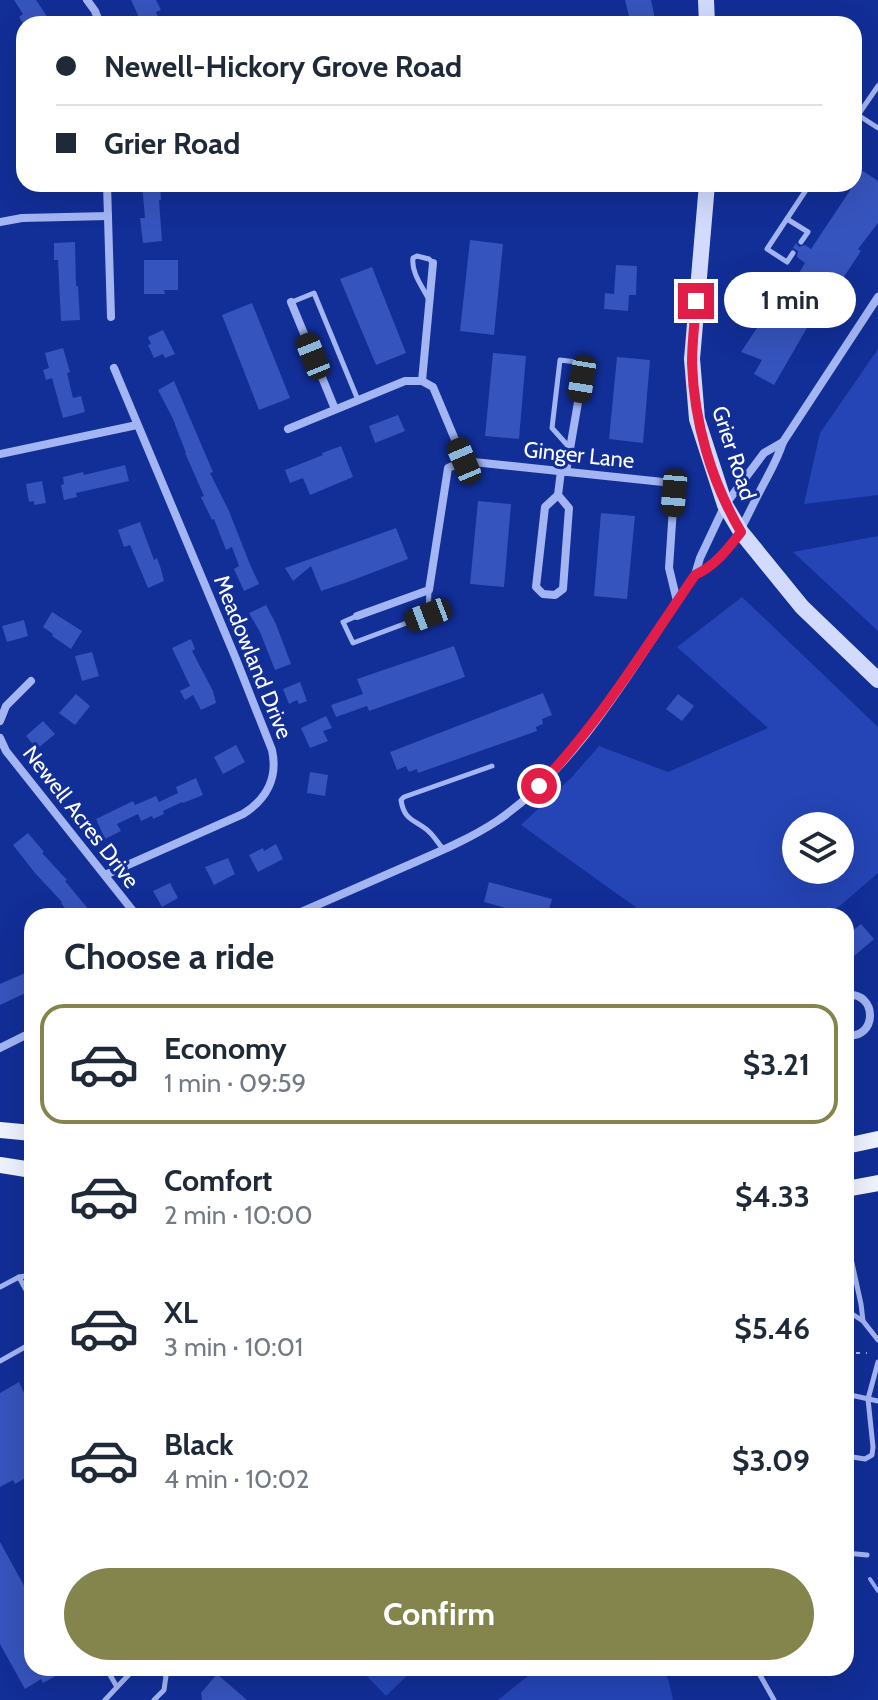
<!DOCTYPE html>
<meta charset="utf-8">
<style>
:root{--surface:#fff;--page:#f6f6f7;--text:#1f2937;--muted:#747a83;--line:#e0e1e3;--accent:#84854c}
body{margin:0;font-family:Cabin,sans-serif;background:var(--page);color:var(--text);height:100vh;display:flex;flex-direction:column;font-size:30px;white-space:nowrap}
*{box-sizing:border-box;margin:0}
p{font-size:26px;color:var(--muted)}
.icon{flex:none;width:44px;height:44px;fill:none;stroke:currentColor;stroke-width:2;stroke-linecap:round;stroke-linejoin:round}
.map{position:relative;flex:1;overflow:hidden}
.drawer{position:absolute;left:24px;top:908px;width:830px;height:768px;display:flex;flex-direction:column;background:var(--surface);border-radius:24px;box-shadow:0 8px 32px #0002}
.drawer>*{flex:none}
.banner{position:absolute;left:16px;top:16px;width:846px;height:176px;border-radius:24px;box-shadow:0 8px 32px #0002;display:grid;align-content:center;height:176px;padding:0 40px;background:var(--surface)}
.tools{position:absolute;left:782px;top:812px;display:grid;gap:16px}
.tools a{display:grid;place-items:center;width:72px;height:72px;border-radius:50%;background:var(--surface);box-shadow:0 8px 32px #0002;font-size:40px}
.end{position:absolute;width:36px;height:36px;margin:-18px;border:10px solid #e11d48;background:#fff;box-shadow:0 0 0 4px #fff}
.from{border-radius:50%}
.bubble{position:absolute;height:56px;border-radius:28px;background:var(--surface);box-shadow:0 8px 32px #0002;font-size:26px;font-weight:700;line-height:56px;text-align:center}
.car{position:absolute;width:24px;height:48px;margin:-24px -12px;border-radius:10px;box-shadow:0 0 6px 2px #0007;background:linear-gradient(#222 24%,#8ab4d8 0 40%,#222 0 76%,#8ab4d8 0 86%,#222 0)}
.banner b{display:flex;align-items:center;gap:28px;height:76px;font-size:30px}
.banner b+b{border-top:2px solid var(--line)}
.banner i{width:20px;height:20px;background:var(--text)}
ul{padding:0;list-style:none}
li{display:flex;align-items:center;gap:24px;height:120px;margin:0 16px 12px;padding:0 24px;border:4px solid transparent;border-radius:24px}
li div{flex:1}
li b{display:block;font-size:30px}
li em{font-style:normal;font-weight:700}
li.selected{border-color:var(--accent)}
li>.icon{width:72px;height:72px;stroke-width:1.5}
h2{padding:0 40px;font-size:36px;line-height:96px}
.action{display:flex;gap:16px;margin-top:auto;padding:16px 40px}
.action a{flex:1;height:92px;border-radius:48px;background:var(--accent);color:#fff;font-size:32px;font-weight:700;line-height:92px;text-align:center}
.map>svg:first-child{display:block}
.green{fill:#2545b6;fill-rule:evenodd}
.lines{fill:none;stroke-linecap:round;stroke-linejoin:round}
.stream{stroke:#95acf6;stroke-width:4}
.building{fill:#3654bd}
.path{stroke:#a3b5f3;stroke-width:2;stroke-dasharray:4 6;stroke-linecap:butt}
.lane{stroke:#a3b5f3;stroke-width:5}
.street{stroke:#a3b5f3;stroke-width:8}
.secondary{stroke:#d2dbfd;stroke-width:16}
.primary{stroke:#eff2ff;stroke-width:16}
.route{stroke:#e11d48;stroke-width:10}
.labels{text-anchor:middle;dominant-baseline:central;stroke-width:6;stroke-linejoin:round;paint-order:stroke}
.street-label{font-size:22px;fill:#fff;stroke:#122e97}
</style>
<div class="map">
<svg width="878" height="1700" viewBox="0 0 878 1700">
<rect width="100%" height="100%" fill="#122e97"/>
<g class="green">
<path d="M878,349V495L804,504L820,433Z"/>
<path d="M878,536V631L793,552Z"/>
<path d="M742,597L878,727V873L828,916H648L521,825L571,778L599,746L668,772L768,728L677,647ZM840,826V870H796V826Z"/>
<path d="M359,1668H415L386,1696Z"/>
<path d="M538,1668H663L669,1682L673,1700H498Z"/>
</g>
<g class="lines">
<path class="stream" d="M870,1579L878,1591"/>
</g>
<g class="building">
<path d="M14,0H36L52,24H23L19,17L23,14Z"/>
<path d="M131,0H156L161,10L156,12L159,19L147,24H142Z"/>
<path d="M625,0H651L656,24H631Z"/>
<path d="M863,171L878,181V223L858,249L861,251L818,316L815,314L774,385L754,374L762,360L741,352L785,286L790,288L805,263L797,257L798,251L793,248L796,243L799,247L805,245L811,249Z"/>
<path d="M142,184H160L161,200H159L162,241L143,243L140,218H145Z"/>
<path d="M470,240L503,244L494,335L460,331Z"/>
<path d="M75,242L76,286H78L80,320L61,321L58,260H54V243Z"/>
<path d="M144,260H178V290H164L165,294H144Z"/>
<path d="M616,265L637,266L636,295H629L628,311L604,309L605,293L614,294Z"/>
<path d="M372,267L406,353L376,365L340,279Z"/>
<path d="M252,303L290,398L259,410L222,315Z"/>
<path d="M163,330L175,354L165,358L163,354L154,358L148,345L151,344L148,337Z"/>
<path d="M63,348L70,372L67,373L73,398L81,396L85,412L63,418L52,378L46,380L43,370L49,368L45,353Z"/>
<path d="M493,353L526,356L519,439L485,436Z"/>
<path d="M617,357L650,360L643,443L609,439Z"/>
<path d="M174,381L213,472L210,473L229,511L249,562L259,584L244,591L234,569L239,566L232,547L226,550L214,519L212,520L201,497L204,496L185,453H186L173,419L158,390Z"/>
<path d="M398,415L405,431L375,443L369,426Z"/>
<path d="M341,446L353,477L310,495L303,478L290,483L285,470L323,455L322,453Z"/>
<path d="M125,465L129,481L76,493L77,497L64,500L61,485L64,484L63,477L83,472L84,475Z"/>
<path d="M42,481L46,503L34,505V501L29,502L26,484Z"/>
<path d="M478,501L511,504L504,587L470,584Z"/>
<path d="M601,513L635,516L627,599L594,596Z"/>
<path d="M140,522L154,560L157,558L161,569L164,581L148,588L130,545L124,547L118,530Z"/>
<path d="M396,528L408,559L345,583L321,591L311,566L293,581L285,568Z"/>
<path d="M266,605L276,624L291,664L275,670L260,632L249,613Z"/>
<path d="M52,612L82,631L71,649L52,636L53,634L43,627Z"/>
<path d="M24,620L28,636L7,642L2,626Z"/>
<path d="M191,639L195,649L192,651L213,691L216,703L201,710L193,695L185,700L180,691L190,686L172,648Z"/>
<path d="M454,646L465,677L369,711L367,706L336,717L331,705L363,694L357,679Z"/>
<path d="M92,652L99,676L82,681L75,656Z"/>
<path d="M300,682L307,701L299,704L297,700L289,704L283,689Z"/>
<path d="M543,693L552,715L542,719L543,724L536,727L537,731L418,773L417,769L409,772L406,766L397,770L390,752Z"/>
<path d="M76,694L90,706L75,725L59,713Z"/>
<path d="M678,694L694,706L682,721L666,709Z"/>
<path d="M326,716L332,728L323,731L328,741L310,748L301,728Z"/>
<path d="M43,721L55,734L37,749L26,736Z"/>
<path d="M236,745L245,762L223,774L214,757Z"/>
<path d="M310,772L328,775L325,796L307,793Z"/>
<path d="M196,778L203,795L183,803L182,802L163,811L164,814L153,819L152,816L141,821L138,814L117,824L121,831L105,839L96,819L133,801L135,805L156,796L159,802L178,793L176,787Z"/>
<path d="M28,833L44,852L42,853L67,880L65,881L94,916H71L61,903L62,902L35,873L13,845Z"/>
<path d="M276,844L283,859L258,872L249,855L263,848L264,851Z"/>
<path d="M228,858L235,874L214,885L205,867Z"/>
<path d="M489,882L552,899L547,916H535L484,902Z"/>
<path d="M170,883L178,898L162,907L153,891Z"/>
<path d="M861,924L874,939L846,963V936Z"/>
<path d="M32,970V990L0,1005V984Z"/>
<path d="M19,1382L24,1393L32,1389V1474L15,1484L13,1480L0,1487V1393Z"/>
<path d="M0,1542L32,1600V1668H70L43,1683L41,1679L25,1689L0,1644Z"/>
<path d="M217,1674L247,1700H202L201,1693Z"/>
</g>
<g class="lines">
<path class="path" d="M846,1353H867"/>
<g class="lane">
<path d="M858,115L878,128"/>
<path d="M854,121L878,86"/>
<path d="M787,219L808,232L801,242"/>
<path d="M793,253L787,262L767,249L810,184"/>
<path d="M428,298C422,286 411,272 413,258L417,256L429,259L433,263"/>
<path d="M292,302L314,293L358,400"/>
<path d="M569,447L552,428L560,360L585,363L582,379"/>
<path d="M357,616L343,622L353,643L428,615L429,590"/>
<path d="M443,849C437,842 433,834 426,829C412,819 404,819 401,800L404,797L492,766"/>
<path d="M846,1236L861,1304L863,1321"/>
<path d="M19,1277L32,1301"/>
<path d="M0,1287L19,1277L32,1275"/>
<path d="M846,1310L863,1321L878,1340"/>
<path d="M0,1361L32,1343"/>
<path d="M846,1394L878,1401"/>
<path d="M846,1456L865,1459L872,1455L873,1447L868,1399L878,1362"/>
<path d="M846,1553L867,1555"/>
<path d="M106,1668L117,1687"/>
<path d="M756,1668L774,1700"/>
<path d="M105,1700L135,1668"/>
<path d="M154,1700L164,1690L166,1676L157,1668"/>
</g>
<g class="street">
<path d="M87,0L95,11L100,24"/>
<path d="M107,184L111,317"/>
<path d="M0,222L22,218L108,216"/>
<path d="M291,302L335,409"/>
<path d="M422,381L433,263"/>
<path d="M288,429L405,381H422L433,387L464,461L663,482C670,485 672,487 674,493L669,568L677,601"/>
<path d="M0,454L137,425"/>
<path d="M566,472L582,379"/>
<path d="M558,495L569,508L563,589L555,595L543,594L536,587L545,507L558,495L561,471"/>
<path d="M695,575C732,558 741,527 759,493C768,475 777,461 783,442L878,297"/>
<path d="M357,616L429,590L448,468L464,461"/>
<path d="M0,721L6,706L31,681"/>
<path d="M0,738L6,751L137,916"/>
<path d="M105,875L243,814C267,799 278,777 272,750L236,659L114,368"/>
<path d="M292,916C329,900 367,883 404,867C436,853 468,840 497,821C581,764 638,658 695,575L700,558L725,505L764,453L783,442"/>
<path d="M846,995C878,991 878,1040 846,1035"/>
<path d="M0,1048L32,1032"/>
</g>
<g class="secondary">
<path d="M706,0L707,24"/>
<path d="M707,184L692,359L697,419L725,505L741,532L802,607L878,680"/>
</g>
<g class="primary">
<path d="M0,1130L32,1133"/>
<path d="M846,1146L878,1139"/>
<path d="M0,1165L32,1170"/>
<path d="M846,1189L878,1183"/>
</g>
</g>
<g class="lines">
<path class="route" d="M539,786C600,722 645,648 695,575C715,566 727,550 741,532C711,481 694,422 692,363C692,342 695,321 696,301"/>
</g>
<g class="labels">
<g class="street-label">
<text transform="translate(734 453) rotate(72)">Grier Road</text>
<text transform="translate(579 455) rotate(6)">Ginger Lane</text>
<text transform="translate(253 657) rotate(68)">Meadowland Drive</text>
<text transform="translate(81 817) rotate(52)">Newell Acres Drive</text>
</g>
</g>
</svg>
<div class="tools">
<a><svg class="icon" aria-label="layers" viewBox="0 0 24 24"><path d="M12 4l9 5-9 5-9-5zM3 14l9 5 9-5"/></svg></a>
</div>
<i class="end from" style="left:539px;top:786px"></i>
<i class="end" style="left:696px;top:301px"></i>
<div class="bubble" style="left:724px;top:272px;width:132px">1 min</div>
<i class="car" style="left:313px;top:356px;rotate:338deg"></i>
<i class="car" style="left:582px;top:379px;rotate:189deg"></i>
<i class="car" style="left:464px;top:461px;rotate:337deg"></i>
<i class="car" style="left:674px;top:493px;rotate:185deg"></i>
<i class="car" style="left:428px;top:615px;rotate:249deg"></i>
<div class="banner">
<b><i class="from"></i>Newell-Hickory Grove Road</b>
<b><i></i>Grier Road</b>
</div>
<section class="drawer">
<h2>Choose a ride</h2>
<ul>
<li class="selected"><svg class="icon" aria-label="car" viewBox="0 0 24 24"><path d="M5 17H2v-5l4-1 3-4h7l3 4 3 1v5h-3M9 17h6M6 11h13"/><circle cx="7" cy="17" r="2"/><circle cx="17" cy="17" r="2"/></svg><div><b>Economy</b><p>1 min · 09:59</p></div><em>$3.21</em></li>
<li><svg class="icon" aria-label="car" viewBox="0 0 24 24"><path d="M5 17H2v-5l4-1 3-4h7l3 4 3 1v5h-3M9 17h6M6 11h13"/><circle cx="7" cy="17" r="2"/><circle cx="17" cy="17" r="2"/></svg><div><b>Comfort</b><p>2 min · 10:00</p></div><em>$4.33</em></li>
<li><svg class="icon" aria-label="car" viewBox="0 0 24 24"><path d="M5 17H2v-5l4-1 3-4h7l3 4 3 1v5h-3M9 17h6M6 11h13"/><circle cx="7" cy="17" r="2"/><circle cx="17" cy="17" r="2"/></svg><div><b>XL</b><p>3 min · 10:01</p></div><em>$5.46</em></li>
<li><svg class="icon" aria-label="car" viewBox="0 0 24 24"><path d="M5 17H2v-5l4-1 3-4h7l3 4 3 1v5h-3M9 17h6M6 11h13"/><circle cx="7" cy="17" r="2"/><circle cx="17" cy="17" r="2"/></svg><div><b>Black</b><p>4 min · 10:02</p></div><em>$3.09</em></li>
</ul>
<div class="action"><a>Confirm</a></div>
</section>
</div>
